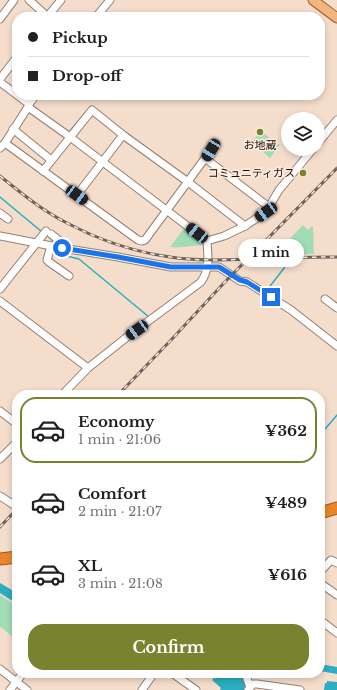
<!DOCTYPE html>
<meta charset="utf-8">
<style>
:root{--surface:#fff;--page:#f6f6f6;--text:#202124;--muted:#757577;--line:#e0e0e0;--accent:#78822f}
body{margin:0;font-family:"Libre Baskerville","Noto Sans JP",serif;background:var(--page);color:var(--text);height:100vh;display:flex;flex-direction:column;font-size:15px;white-space:nowrap}
*{box-sizing:border-box;margin:0}
p{font-size:13px;color:var(--muted)}
.icon{flex:none;width:22px;height:22px;fill:none;stroke:currentColor;stroke-width:2;stroke-linecap:round;stroke-linejoin:round}
.map{position:relative;flex:1;overflow:hidden}
.drawer{position:absolute;left:12px;top:390px;width:313px;height:288px;display:flex;flex-direction:column;background:var(--surface);border-radius:16px;box-shadow:0 2px 6px #0003}
.drawer>*{flex:none}
.guide{position:absolute;left:12px;top:12px;width:313px;height:88px;border-radius:16px;box-shadow:0 2px 6px #0003;display:grid;align-content:center;height:88px;padding:0 16px;background:var(--surface)}
.controls{position:absolute;left:281px;top:112px;display:grid;gap:8px}
.controls a{display:grid;place-items:center;width:44px;height:44px;border-radius:50%;background:var(--surface);box-shadow:0 2px 6px #0003;font-size:20px}
.end{position:absolute;width:18px;height:18px;margin:-9px;border:5px solid #1a73e8;background:#fff;box-shadow:0 0 0 2px #fff}
.from{border-radius:50%}
.bubble{position:absolute;height:28px;border-radius:14px;background:var(--surface);box-shadow:0 2px 6px #0003;font-size:13px;font-weight:700;line-height:28px;text-align:center}
.car{position:absolute;width:12px;height:24px;margin:-12px -6px;border-radius:5px;box-shadow:0 0 3px 1px #0007;background:linear-gradient(#222 24%,#8ab4d8 0 40%,#222 0 76%,#8ab4d8 0 86%,#222 0)}
.guide b{display:flex;align-items:center;gap:14px;height:38px;font-size:15px}
.guide b+b{border-top:1px solid var(--line)}
.guide i{width:10px;height:10px;background:var(--text)}
ul{padding:7px 0 0;list-style:none}
li{display:flex;align-items:center;gap:12px;height:66px;margin:0 8px 6px;padding:0 8px;border:2px solid transparent;border-radius:16px}
li div{flex:1}
li b{display:block;font-size:15px}
li em{font-style:normal;font-weight:700}
li.active{border-color:var(--accent)}
li>.icon{width:36px;height:36px;stroke-width:1.5}
.button{display:flex;gap:8px;margin-top:auto;padding:8px 16px}
.button a{flex:1;height:46px;border-radius:16px;background:var(--accent);color:#fff;font-size:16px;font-weight:700;line-height:46px;text-align:center}
.map>svg:first-child{display:block}
.green{fill:#a2dcb5}
.water{fill:#2aaec0}
.lines{fill:none;stroke-linecap:round;stroke-linejoin:round}
.stream{stroke:#2aaec0;stroke-width:1.5}
.minor-casing{stroke:#957f70;stroke-width:9}
.major-casing{stroke:#9e5c1f;stroke-width:11}
.highway-casing{stroke:#9e5c1f;stroke-width:13}
.minor{stroke:#fff;stroke-width:7}
.major{stroke:#f1b680;stroke-width:9}
.highway{stroke:#e8862c;stroke-width:11}
.rail-casing{stroke:#706258;stroke-width:3}
.rail{stroke:#ffebdd;stroke-width:1.5;stroke-dasharray:4.5;stroke-linecap:butt}
.route{stroke:#1a73e8;stroke-width:5}
.poi-dot{fill:#78822f;stroke:#ffebdd;stroke-width:1.5}
.labels{text-anchor:middle;dominant-baseline:central;stroke-width:3;stroke-linejoin:round;paint-order:stroke}
.poi-label{font-size:11px;fill:#150d08;stroke:#ffebdd}
</style>
<div class="map">
<svg width="337" height="690" viewBox="0 0 337 690">
<rect width="100%" height="100%" fill="#f5ddcc"/>
<g class="green">
<path d="M260,131L280,145L270,158L252,143Z"/>
<path d="M303,225L308,230L312,226L313,227L314,254L289,255L287,251L282,247Z"/>
<path d="M185,227L204,241L205,245C200,244 196,246 191,246C184,247 177,248 170,247Z"/>
<path d="M0,595L17,606V641L1,627L0,628Z"/>
</g>
<g class="water">
<path d="M0,583L17,593V604L0,593Z"/>
<path d="M320,664L337,667V674L320,671Z"/>
<path d="M214,673H242L246,688L244,690H220L221,688L212,680L216,676Z"/>
<path d="M327,681L337,682V690H324L325,683H327Z"/>
</g>
<g class="lines">
<g class="stream">
<path d="M88,110L90,107L92,106L94,108"/>
<path d="M114,124L122,130"/>
<path d="M70,131L86,112"/>
<path d="M128,134L147,148"/>
<path d="M151,151L165,161"/>
<path d="M0,197L42,232"/>
<path d="M47,235L55,243"/>
<path d="M275,244L281,248L288,254"/>
<path d="M57,253L58,254L79,259L149,317"/>
<path d="M279,298L267,290L288,263"/>
<path d="M320,435L337,415"/>
</g>
<g class="minor-casing">
<g id="minor">
<path d="M29,0L48,17"/>
<path d="M47,17L61,0"/>
<path d="M96,17L110,0"/>
<path d="M0,19L14,0"/>
<path d="M0,79L17,57"/>
<path d="M0,82L29,104L28,107L70,137L207,241"/>
<path d="M29,104L36,95"/>
<path d="M13,129L51,160"/>
<path d="M5,143L138,240L142,241L145,240L211,150"/>
<path d="M318,143L337,120"/>
<path d="M0,148L5,143L28,107"/>
<path d="M206,159L269,207"/>
<path d="M43,171L92,110L123,135L188,182L245,226"/>
<path d="M77,195L123,135"/>
<path d="M0,213L8,219"/>
<path d="M51,234L61,242L62,248"/>
<path d="M0,236L62,248L118,257L171,267H219L240,281L247,282L291,310L337,346"/>
<path d="M207,241L224,236L245,226L266,212L279,190L313,149"/>
<path d="M51,246L47,260L49,262L69,276"/>
<path d="M0,289L46,231"/>
<path d="M325,299L337,308"/>
<path d="M0,301L88,368"/>
<path d="M62,395L88,368L127,337L201,282C210,269 208,256 207,241"/>
<path d="M0,411L17,424"/>
<path d="M0,459L17,442"/>
<path d="M0,496L17,507"/>
<path d="M320,572L331,560L337,563"/>
<path d="M320,583L337,595"/>
<path d="M320,620L337,633"/>
<path d="M0,669L27,690"/>
<path d="M172,673L196,690"/>
<path d="M245,673L250,687"/>
<path d="M10,690L23,673"/>
<path d="M142,690L154,673"/>
<path d="M248,690L253,684H257L300,690"/>
</g>
</g>
<g class="major-casing">
<path id="major" d="M313,0L337,18"/>
</g>
<g class="highway-casing">
<g id="highway">
<path d="M320,513L337,508"/>
<path d="M0,559L17,557"/>
</g>
</g>
<use href="#minor" class="minor"/>
<use href="#major" class="major"/>
<use href="#highway" class="highway"/>
<g class="rail-casing">
<g id="rail">
<path d="M0,176C21,193 43,211 67,223C99,240 135,252 170,257C196,261 223,260 249,259C278,258 308,257 337,257"/>
<path d="M118,395L172,339L223,284L337,168"/>
<path d="M0,527L17,509"/>
</g>
</g>
<use href="#rail" class="rail"/>
</g>
<g class="lines">
<path class="route" d="M62,248L118,257L171,267H219L240,280L247,282L271,297"/>
</g>
<g class="poi-dot">
<circle cx="260" cy="132" r="4"/>
<circle cx="303" cy="173" r="4"/>
</g>
<g class="labels">
<g class="poi-label">
<text x="260" y="145">お地蔵</text>
<text x="295" y="173" text-anchor="end">コミュニティガス</text>
</g>
</g>
</svg>
<div class="controls">
<a><svg class="icon" aria-label="layers" viewBox="0 0 24 24"><path d="M12 4l9 5-9 5-9-5zM3 14l9 5 9-5"/></svg></a>
</div>
<i class="end from" style="left:62px;top:248px"></i>
<i class="end" style="left:271px;top:297px"></i>
<div class="bubble" style="left:238px;top:239px;width:66px">1 min</div>
<i class="car" style="left:211px;top:150px;rotate:212deg"></i>
<i class="car" style="left:77px;top:195px;rotate:126deg"></i>
<i class="car" style="left:266px;top:212px;rotate:235deg"></i>
<i class="car" style="left:197px;top:233px;rotate:308deg"></i>
<i class="car" style="left:137px;top:330px;rotate:234deg"></i>
<div class="guide">
<b><i class="from"></i>Pickup</b>
<b><i></i>Drop-off</b>
</div>
<section class="drawer">
<ul>
<li class="active"><svg class="icon" aria-label="car" viewBox="0 0 24 24"><path d="M5 17H2v-5l4-1 3-4h7l3 4 3 1v5h-3M9 17h6M6 11h13"/><circle cx="7" cy="17" r="2"/><circle cx="17" cy="17" r="2"/></svg><div><b>Economy</b><p>1 min · 21:06</p></div><em>¥362</em></li>
<li><svg class="icon" aria-label="car" viewBox="0 0 24 24"><path d="M5 17H2v-5l4-1 3-4h7l3 4 3 1v5h-3M9 17h6M6 11h13"/><circle cx="7" cy="17" r="2"/><circle cx="17" cy="17" r="2"/></svg><div><b>Comfort</b><p>2 min · 21:07</p></div><em>¥489</em></li>
<li><svg class="icon" aria-label="car" viewBox="0 0 24 24"><path d="M5 17H2v-5l4-1 3-4h7l3 4 3 1v5h-3M9 17h6M6 11h13"/><circle cx="7" cy="17" r="2"/><circle cx="17" cy="17" r="2"/></svg><div><b>XL</b><p>3 min · 21:08</p></div><em>¥616</em></li>
</ul>
<div class="button"><a>Confirm</a></div>
</section>
</div>
